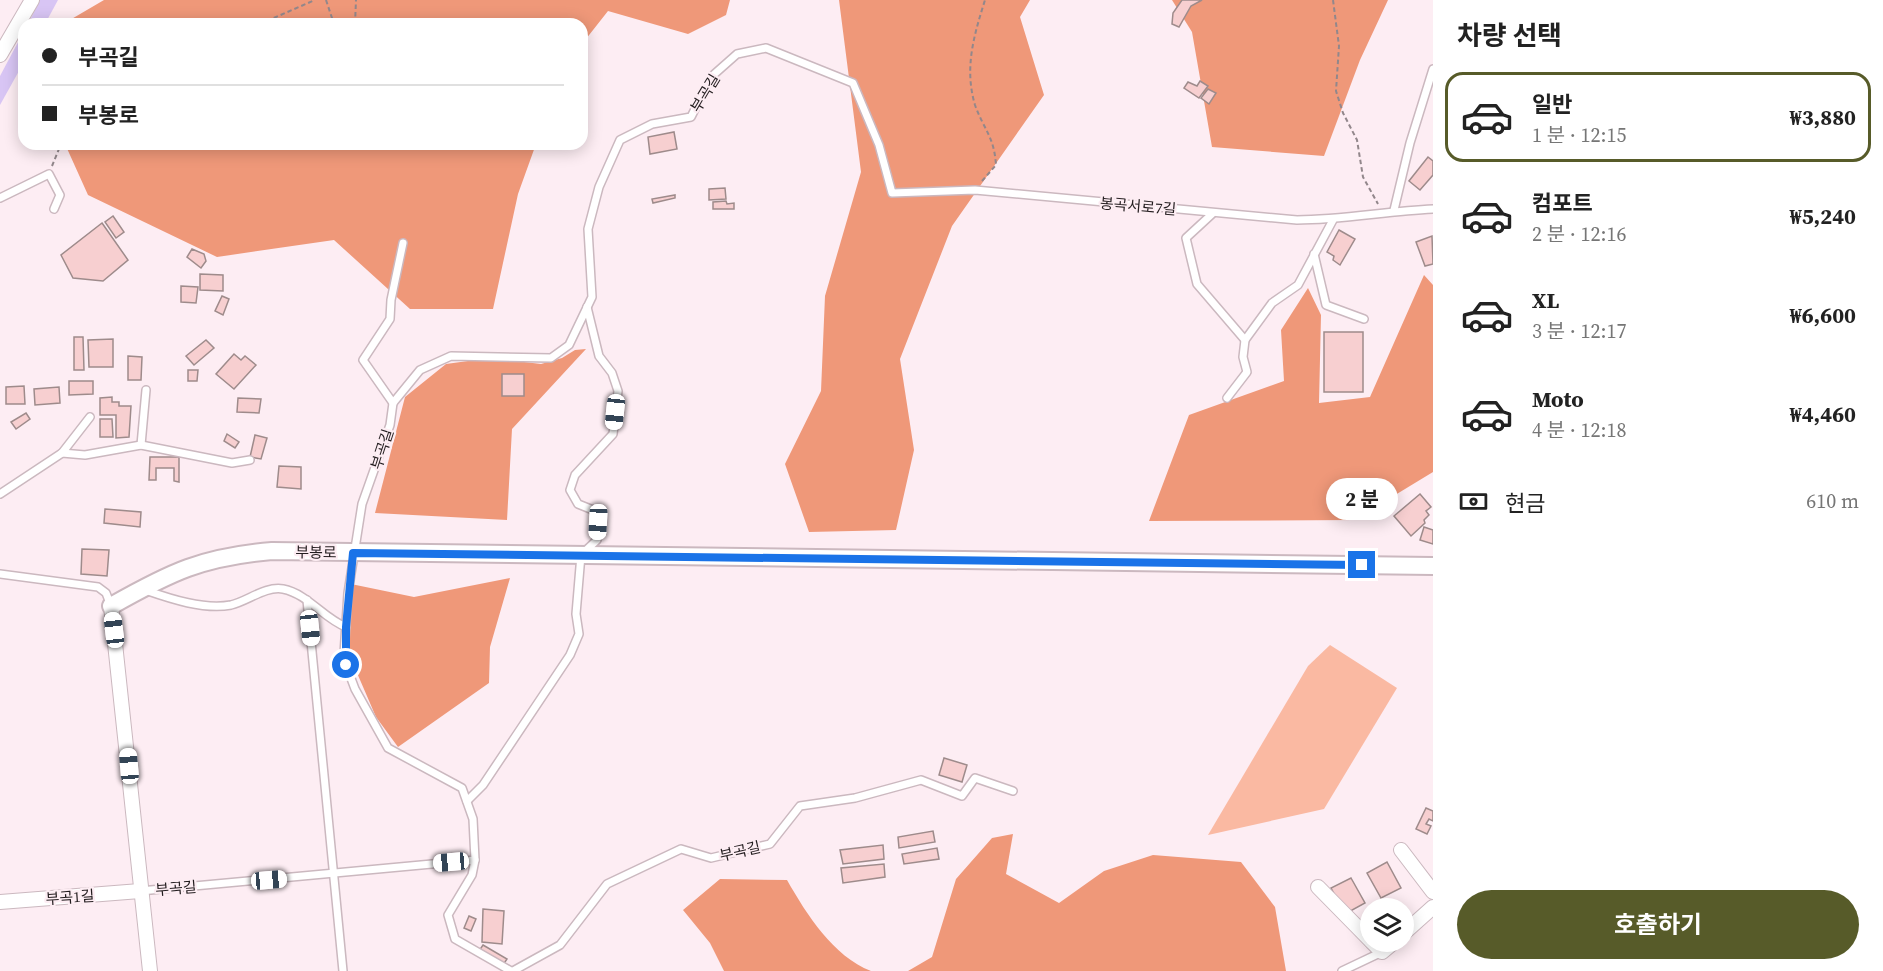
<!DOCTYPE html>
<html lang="ko">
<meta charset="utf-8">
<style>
:root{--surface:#fff;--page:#f2f2f2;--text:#222;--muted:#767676;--line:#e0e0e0;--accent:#575b29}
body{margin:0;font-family:"Source Serif 4","Noto Sans KR",serif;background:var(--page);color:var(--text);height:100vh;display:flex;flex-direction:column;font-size:22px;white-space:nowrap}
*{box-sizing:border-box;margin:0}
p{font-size:20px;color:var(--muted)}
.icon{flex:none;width:33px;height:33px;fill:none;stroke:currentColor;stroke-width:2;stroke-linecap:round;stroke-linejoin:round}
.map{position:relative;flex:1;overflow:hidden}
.sheet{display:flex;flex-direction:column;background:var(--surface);width:450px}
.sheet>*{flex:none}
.hud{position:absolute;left:18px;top:18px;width:570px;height:132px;border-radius:18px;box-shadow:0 3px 15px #0003;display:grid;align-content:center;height:132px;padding:0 24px;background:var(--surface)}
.tools{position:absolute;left:1360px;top:898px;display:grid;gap:12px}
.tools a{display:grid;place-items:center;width:54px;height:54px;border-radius:50%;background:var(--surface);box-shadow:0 3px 15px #0003;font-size:30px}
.end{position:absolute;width:27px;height:27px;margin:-14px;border:8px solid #1a73e8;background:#fff;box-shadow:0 0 0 3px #fff}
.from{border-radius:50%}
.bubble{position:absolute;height:42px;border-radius:21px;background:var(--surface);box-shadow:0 3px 15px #0003;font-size:20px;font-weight:700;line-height:42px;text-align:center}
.car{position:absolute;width:18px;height:36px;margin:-18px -9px;border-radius:8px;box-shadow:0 0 4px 2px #0007;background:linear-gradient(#fff 24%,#345 0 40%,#fff 0 76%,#345 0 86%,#fff 0)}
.hud b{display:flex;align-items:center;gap:21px;height:57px;font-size:22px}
.hud b+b{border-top:2px solid var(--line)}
.hud i{width:15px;height:15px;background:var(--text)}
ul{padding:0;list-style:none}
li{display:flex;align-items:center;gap:18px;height:90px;margin:0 12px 9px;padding:0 12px;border:3px solid transparent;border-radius:18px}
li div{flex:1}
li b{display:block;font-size:22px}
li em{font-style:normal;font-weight:700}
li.active{border-color:var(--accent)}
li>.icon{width:54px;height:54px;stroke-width:1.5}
h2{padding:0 24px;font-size:27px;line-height:72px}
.pay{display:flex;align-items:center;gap:15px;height:66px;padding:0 24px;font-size:22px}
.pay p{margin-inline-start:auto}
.cta{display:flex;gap:12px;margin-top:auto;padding:12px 24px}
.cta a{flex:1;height:69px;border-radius:36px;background:var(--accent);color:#fff;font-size:24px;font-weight:700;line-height:69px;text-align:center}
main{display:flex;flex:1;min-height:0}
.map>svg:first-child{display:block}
.green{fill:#fab9a2}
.forest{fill:#ef9879}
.water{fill:#d8c5f4}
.building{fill:#f7cfd0;stroke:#9e8b8b;stroke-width:1.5}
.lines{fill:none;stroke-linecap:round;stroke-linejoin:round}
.service-casing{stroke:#cbb8bf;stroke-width:10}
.minor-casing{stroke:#cbb8bf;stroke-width:16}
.tertiary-casing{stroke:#cbb8bf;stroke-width:20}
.path{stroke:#92878b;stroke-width:2;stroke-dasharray:4.5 3;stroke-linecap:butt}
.service{stroke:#fff;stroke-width:7}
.minor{stroke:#fff;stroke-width:14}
.tertiary{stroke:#fff;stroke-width:16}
.route{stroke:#1a73e8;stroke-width:8}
.labels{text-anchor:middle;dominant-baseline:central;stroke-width:4.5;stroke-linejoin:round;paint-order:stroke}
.street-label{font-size:15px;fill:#231d1f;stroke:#fdedf3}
</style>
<main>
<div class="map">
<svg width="1433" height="971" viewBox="0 0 1433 971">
<rect width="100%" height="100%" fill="#fdedf3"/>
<path class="green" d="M1330,645L1397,688L1324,809L1208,835L1308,666Z"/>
<g class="forest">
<path d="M104,0H730L726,15L688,34L608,11L582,44V24H63Z"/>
<path d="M839,0H1030L1020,17L1044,95L952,226L900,359L914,450L896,530L809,532L785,464L821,391L825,296L861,172Z"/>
<path d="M1172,0H1388L1360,60L1324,156L1212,147L1192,32Z"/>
<path d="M65,144H536L518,194L493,309H410L334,240L217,257L88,195Z"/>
<path d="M1424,275L1433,285V472L1354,520L1149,521L1189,415L1284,381L1281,330L1308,288L1321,315L1319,403L1370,397Z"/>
<path d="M586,349L512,429L507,520L375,513L405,397L446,364L490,358L541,364L562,358L575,350Z"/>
<path d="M510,578L490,647L489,683L398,747L376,717L348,652L351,584L414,597Z"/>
<path d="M1013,834L1006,874L1059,903L1104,871L1153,855L1241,862L1275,907L1286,971H908L932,957L956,879L992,838Z"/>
<path d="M720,879L787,880C807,915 833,956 871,971H724L710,943L683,910Z"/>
</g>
<g class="water">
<path d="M40,0H58L45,24H28Z"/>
<path d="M24,31V62L0,105V76Z"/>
</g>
<g class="building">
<path d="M1182,0H1202L1191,6L1179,27L1172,24L1173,13Z"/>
<path d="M1200,81L1208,86L1199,98L1184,88L1188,82L1197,86Z"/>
<path d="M1208,89L1216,93L1209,104L1201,98Z"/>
<path d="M674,132L677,149L650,154L648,137Z"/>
<path d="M1428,157L1433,161V175L1420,190L1409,181Z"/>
<path d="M725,188L726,199L709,200V189Z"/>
<path d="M675,195V198L653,203L652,199Z"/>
<path d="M726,201L727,204L734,203V209H713V202Z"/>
<path d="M113,216L124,232L116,238L105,222Z"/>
<path d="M102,223L128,260L103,281L73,278L61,255Z"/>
<path d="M1339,230L1355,239L1340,265L1333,260L1334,256L1327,252Z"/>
<path d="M1432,236L1433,264L1425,266L1416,242Z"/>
<path d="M192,249L204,254L206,261L201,268L187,257Z"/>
<path d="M200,274L223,275V291L200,290Z"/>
<path d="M181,286L198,287L196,303L181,302Z"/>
<path d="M222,296L229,299L223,315L215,311Z"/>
<rect x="1324" y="332" width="39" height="60"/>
<path d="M74,337H83L84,370H74Z"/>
<path d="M113,339V367H89L88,340Z"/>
<path d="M206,340L214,348L194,365L186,356Z"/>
<path d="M234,354L241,360L245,356L256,365L234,389L216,374Z"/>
<path d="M128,356L142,357L141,380H128Z"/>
<path d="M188,370H198L197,381H188Z"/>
<rect x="502" y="374" width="22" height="22"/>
<path d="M69,381H93V394L69,395Z"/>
<path d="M24,386L25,404H6V387Z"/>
<path d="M59,387L60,403L35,405L34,389Z"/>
<path d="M112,397V402H119V406H131L129,437L116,438V415H100V398Z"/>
<path d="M238,398L261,399L259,413L237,412Z"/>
<path d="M26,413L30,419L16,429L11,422Z"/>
<path d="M100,419H112L113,437H100Z"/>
<path d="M227,434L239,442L235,448L224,441Z"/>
<path d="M255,435L267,438L261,459L250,457Z"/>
<path d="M150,457H179V482L174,481V468H156V480H149Z"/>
<path d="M279,466L301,467V489L277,487Z"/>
<path d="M1420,494L1431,507L1426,511L1429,515L1424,520L1425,523L1411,536L1394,516Z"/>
<path d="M105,509L141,512L140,527L104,523Z"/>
<path d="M1424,527L1433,530V544L1420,540Z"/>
<path d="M82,549L109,550L107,576L81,574Z"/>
<path d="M944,758L967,765L962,782L939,775Z"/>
<path d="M1426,808L1433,811V821L1429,819L1426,824L1431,826L1427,834L1416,829Z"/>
<path d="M933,831L935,842L899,848L898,837Z"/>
<path d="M883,845L884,859L843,864L840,850Z"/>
<path d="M937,848L939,859L904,864L902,854Z"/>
<path d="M1387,862L1401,888L1381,898L1367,873Z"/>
<path d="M884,864L885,877L843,883L841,868Z"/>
<path d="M1351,878L1365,903L1345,914L1331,888Z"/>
<path d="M483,909L504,911L502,944L482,942Z"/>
<path d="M469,916L476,919L471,931L464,928Z"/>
<path d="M483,945L507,959L503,965L479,951Z"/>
</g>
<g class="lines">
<g class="service-casing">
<g id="service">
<path d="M0,198L49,174L60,195L54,209"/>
<path d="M1394,210L1410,143L1433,69"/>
<path d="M1212,214L1186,238L1197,284L1245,340L1272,303L1298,285L1333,220"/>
<path d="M1314,254L1326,305L1364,319"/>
<path d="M1227,398L1247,372L1243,357L1245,340"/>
<path d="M393,403L363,360L390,319L391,300L403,243"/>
<path d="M141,445L146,390"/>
<path d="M62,453L85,455L141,445L232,463L250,460"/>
<path d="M0,494L62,453L90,417"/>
<path d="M0,574L98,587L106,593L111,606"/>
<path d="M145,590C171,599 204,610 231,605C248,601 265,586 283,589C308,594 323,618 346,627"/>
<path d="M307,600L343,971"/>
<path d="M467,801L483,785L570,655L579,634L576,614L581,555L597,540L598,522L593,510L578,504L570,490L575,475L613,434L618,391L612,373L599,356L587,307"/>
<path d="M475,860L472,875L448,915L455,939L511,971"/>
<path d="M140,891L475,860L473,819L462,788L388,748L355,689L346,665L344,654L348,593L362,504L390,425L393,403L420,370L451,356L551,358L569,345L592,297L588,229L599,187L620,140L652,124L691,117L711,77L737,54L766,48L853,83L879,145L892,193L975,190L1297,220C1343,220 1387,211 1433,209"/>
<path d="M513,971L560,945L607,884L681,849L711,858L770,844L800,806L855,798L921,780L962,796L975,778L1013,791"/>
<path d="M1342,971L1382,952"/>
</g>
</g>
<g class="minor-casing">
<g id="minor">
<path d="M0,55L32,0"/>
<path d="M111,606L150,971"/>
<path d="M1401,850L1433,892"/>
<path d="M1318,887L1371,941"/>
<path d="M0,902L140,891"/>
<path d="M1404,933L1433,907"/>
<path d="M1372,942L1382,952L1394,942"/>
</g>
</g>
<g class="tertiary-casing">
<path id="tertiary" d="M111,606C171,572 202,557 272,551L1433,566"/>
</g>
<g class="path">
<path d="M326,0L334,24"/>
<path d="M1333,0L1339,46L1336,91L1343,113L1357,140L1363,177L1378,204"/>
<path d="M260,24L315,0"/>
<path d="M355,24L356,0"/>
<path d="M52,166L61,144"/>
<path d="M982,181L996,165C994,136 984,130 975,105C964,68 974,35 985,0"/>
</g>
<use href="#service" class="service"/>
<use href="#minor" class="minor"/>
<use href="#tertiary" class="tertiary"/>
</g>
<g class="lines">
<path class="route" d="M346,665V627L353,553L1362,565"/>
</g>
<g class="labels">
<g class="street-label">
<text transform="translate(705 93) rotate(-59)">부곡길</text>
<text transform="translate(1138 206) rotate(5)">봉곡서로7길</text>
<text transform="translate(382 449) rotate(-72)">부곡길</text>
<text transform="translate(316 552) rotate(1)">부봉로</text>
<text transform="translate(740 851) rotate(-13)">부곡길</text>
<text transform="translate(176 888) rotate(-5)">부곡길</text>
<text transform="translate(70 897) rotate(-4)">부곡1길</text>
</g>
</g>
</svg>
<div class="tools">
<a><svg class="icon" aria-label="layers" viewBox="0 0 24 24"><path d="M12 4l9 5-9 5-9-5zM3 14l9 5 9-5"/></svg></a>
</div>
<i class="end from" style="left:346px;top:665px"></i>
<i class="end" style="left:1362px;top:565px"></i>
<div class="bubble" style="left:1326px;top:478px;width:72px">2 분</div>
<i class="car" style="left:615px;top:412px;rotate:186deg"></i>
<i class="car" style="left:598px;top:522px;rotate:183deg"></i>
<i class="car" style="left:310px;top:628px;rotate:174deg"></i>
<i class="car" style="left:114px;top:630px;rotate:353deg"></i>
<i class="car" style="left:129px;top:766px;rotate:355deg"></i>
<i class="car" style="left:451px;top:862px;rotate:265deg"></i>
<i class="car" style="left:269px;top:880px;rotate:85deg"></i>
<div class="hud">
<b><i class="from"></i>부곡길</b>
<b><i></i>부봉로</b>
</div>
</div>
<section class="sheet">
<h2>차량 선택</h2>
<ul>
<li class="active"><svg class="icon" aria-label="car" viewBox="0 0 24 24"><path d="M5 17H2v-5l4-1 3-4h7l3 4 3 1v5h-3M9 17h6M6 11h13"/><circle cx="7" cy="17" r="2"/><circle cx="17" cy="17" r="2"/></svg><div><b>일반</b><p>1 분 · 12:15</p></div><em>₩3,880</em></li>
<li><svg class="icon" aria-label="car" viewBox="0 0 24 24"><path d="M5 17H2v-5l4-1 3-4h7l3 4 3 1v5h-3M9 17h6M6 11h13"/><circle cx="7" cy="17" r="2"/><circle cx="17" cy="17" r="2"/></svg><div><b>컴포트</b><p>2 분 · 12:16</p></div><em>₩5,240</em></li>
<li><svg class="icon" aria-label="car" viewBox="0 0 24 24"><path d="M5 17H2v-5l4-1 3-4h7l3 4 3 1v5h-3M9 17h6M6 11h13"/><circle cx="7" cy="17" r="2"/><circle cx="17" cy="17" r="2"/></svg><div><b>XL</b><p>3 분 · 12:17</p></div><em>₩6,600</em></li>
<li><svg class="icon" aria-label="car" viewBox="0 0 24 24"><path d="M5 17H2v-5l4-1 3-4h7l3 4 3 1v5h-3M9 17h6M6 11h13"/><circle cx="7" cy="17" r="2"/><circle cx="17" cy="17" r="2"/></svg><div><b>Moto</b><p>4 분 · 12:18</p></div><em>₩4,460</em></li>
</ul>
<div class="pay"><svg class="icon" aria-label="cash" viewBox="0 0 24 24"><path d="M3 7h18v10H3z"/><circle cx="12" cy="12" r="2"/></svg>현금<p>610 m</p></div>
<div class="cta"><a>호출하기</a></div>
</section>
</main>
